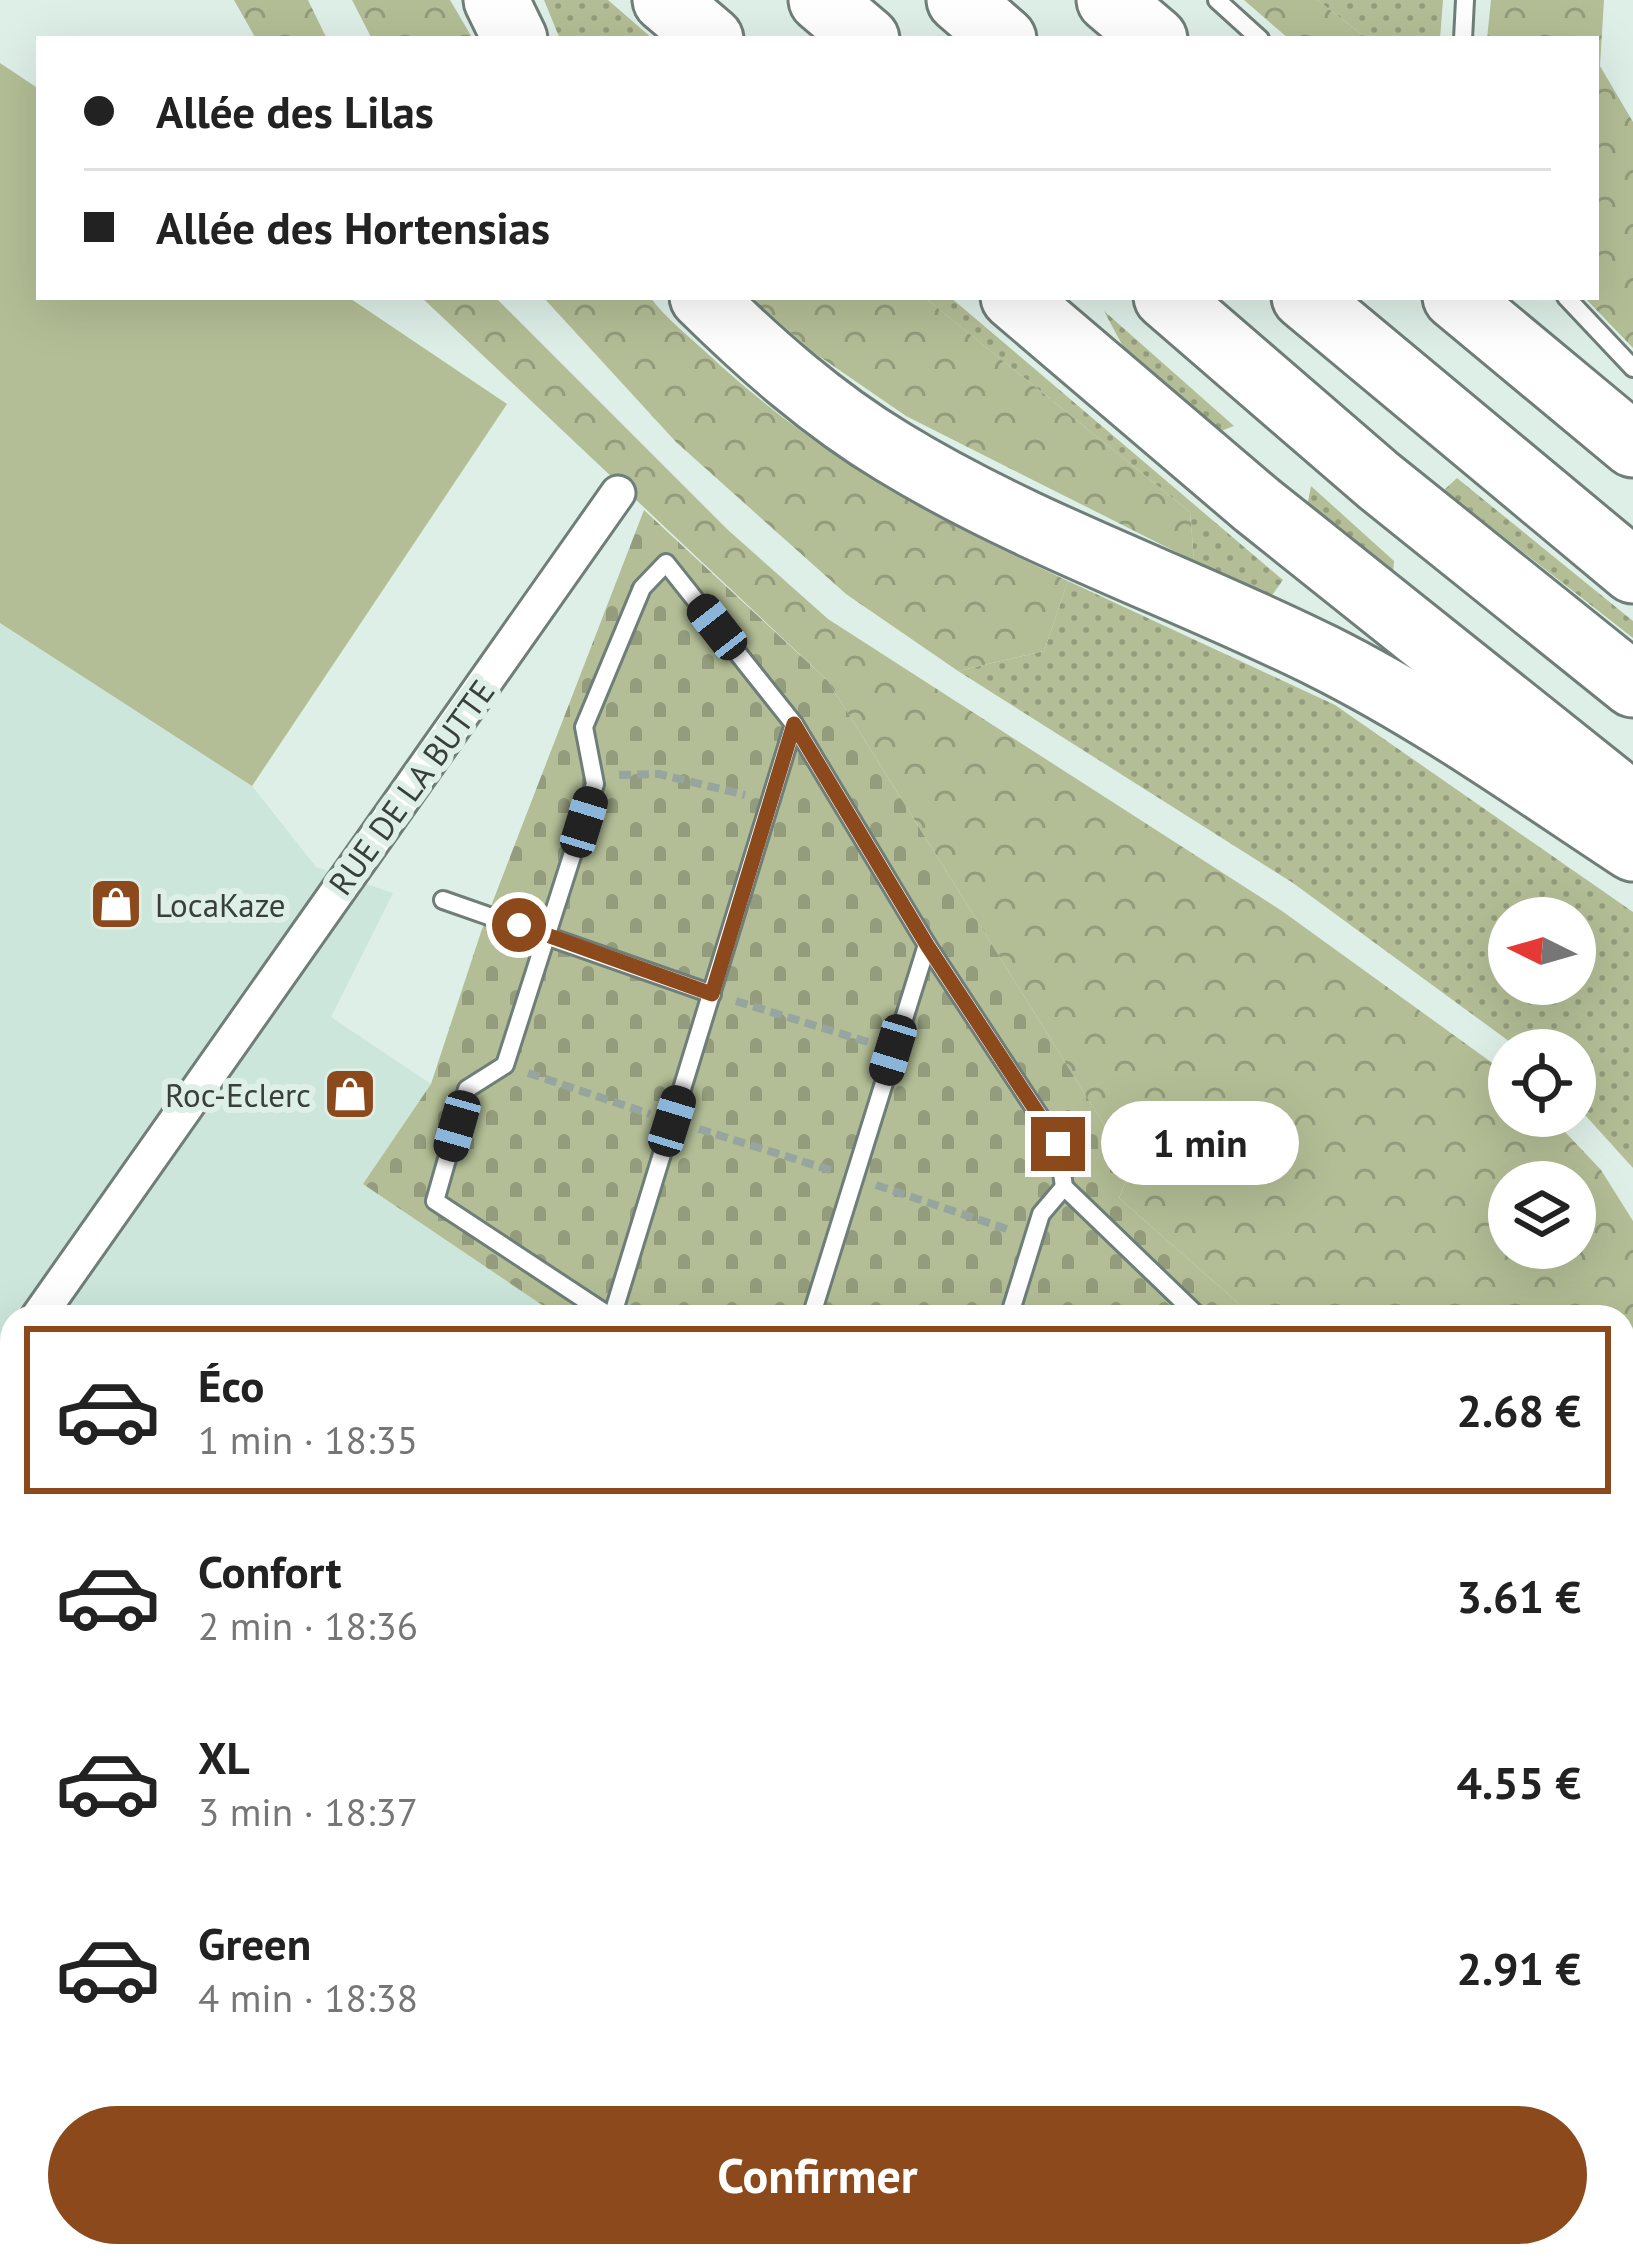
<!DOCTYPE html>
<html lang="fr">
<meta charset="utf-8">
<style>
:root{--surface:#fff;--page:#f2f2f2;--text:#222;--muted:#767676;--line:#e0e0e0;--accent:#8c491c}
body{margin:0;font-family:"PT Sans",sans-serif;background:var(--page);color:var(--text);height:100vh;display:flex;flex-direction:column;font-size:45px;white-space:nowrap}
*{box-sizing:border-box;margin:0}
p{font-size:39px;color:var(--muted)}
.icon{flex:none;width:66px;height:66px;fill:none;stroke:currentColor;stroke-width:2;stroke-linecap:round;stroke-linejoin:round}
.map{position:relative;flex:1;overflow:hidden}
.panel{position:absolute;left:0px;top:1305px;width:1635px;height:963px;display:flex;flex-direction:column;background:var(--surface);border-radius:36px 36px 0 0;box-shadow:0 12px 48px #0002}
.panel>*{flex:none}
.banner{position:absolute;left:36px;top:36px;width:1563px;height:264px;border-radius:0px;box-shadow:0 12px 48px #0002;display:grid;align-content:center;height:264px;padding:0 48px;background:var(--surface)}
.needle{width:78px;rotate:275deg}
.fabs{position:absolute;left:1488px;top:897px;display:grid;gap:24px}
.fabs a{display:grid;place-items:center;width:108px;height:108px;border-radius:50%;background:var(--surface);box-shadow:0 12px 48px #0002;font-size:60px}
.end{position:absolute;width:54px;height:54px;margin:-27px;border:15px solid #8c491c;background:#fff;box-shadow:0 0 0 6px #fff}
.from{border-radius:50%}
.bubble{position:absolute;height:84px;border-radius:42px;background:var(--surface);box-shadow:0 12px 48px #0002;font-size:39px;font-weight:600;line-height:84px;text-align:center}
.car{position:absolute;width:36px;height:72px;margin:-36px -18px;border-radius:15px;box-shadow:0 0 9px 3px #0007;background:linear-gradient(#222 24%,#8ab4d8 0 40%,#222 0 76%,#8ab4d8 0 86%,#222 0)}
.banner b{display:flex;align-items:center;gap:42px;height:114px;font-size:45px}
.banner b+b{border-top:3px solid var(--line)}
.banner i{width:30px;height:30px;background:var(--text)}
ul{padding:21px 0 0;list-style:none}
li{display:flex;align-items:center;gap:36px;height:168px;margin:0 24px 18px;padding:0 24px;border:6px solid transparent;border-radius:0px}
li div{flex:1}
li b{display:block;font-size:45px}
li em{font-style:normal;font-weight:600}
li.active{border-color:var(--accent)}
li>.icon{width:108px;height:108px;stroke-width:1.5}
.action{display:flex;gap:24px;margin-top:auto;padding:24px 48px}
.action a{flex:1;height:138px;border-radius:72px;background:var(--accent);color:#fff;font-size:48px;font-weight:600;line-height:138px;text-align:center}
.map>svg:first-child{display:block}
.built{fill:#cce6db}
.grass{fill:url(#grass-dots);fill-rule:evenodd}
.forest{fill:url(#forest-crowns);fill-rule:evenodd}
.cemetery{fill:url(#cemetery-stones)}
.garden{fill:#b3be96}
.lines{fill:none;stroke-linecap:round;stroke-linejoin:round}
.service-casing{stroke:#6f7e78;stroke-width:22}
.minor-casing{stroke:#6f7e78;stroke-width:39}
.trunk-casing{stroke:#6f7e78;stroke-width:63}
.motorway-casing{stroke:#6f7e78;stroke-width:69}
.path{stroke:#98a59f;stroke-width:8;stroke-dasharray:12 6;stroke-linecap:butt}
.service{stroke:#fff;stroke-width:16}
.minor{stroke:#fff;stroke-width:33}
.trunk{stroke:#fff;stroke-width:57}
.motorway{stroke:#fff;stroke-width:63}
.route{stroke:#8c491c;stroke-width:15}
.labels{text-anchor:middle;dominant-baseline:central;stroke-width:12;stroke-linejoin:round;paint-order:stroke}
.street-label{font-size:33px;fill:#383f3c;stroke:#deefe8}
.poi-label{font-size:33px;fill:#383f3c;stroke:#deefe8;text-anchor:start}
</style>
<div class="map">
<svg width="1633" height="2266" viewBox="0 0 1633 2266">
<defs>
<pattern id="grass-dots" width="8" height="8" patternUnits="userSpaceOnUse" patternTransform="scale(3)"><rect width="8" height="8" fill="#b3be96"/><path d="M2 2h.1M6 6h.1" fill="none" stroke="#939c7c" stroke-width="1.8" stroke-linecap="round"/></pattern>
<pattern id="forest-crowns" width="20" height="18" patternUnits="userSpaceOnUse" patternTransform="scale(3)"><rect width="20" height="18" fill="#b3be96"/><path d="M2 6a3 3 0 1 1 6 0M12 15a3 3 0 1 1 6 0" fill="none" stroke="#939c7c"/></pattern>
<pattern id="cemetery-stones" width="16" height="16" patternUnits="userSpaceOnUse" patternTransform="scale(3)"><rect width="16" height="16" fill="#b3be96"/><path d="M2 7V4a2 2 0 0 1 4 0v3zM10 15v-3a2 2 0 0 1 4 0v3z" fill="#939c7c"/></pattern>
</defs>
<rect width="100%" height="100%" fill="#deefe8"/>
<g class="built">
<path d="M0,623L252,786L316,867L393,893L331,1017L431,1084L364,1184L560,1317H12V2236L0,2226Z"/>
<path d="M36,2256H1061L1096,2266H48Z"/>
</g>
<g class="grass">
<path d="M544,0H608L653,39H560Z"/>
<path d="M1317,0H1443L1440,39H1368Z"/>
<path d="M924,297H950L1283,580L1270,598L1194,561L1190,512Z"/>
<path d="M1104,311L1234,426L1213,434L1134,367Z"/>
<path d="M1457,478L1633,621V638L1444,490Z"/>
<path d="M1311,486L1394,561L1392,586L1306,512Z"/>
<path d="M1068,581L1335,705L1633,912V1168L1575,1104V1050H1521L1293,883L958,671L1044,651ZM1509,918H1575V984H1509Z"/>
<path d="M1633,1631V1760L1623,1791V1652Z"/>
</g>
<g class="forest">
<path d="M234,0H308L327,39H256Z"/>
<path d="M352,0H450L473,39H372Z"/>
<path d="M1244,0H1317L1368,39H1289Z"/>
<path d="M1491,0H1604L1600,66L1633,122V348L1584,297H1596V39H1487Z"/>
<path d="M421,297H495L728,530L828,619L1282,911L1509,1075V1116H1550L1601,1170L1633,1221V1631L1625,1645L1623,1317H1254L1119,1198L1131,1168L828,681ZM1509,1182H1575V1248H1509Z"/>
<path d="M543,297H650C666,319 690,337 709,355C820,458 933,518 1068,581L1044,651L958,671L846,594L676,442Z"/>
<path d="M750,297H924L1190,512L1194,561L906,416L813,352Z"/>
</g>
<g class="cemetery">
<path d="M644,510L828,681L1131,1168L1119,1198L1254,1317H560L363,1184L431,1084L481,932Z"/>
<path d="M1061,2256H1434L1431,2266H1096Z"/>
</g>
<path class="garden" d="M0,63L39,89V297H348L507,404L252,786L0,623Z"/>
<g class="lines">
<g class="service-casing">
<g id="service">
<path d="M1217,0L1260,39"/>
<path d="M1463,39L1465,0"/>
<path d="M1566,297L1633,368"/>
<path d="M443,900L712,994"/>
<path d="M1064,1187L1199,1317"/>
<path d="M611,1317L435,1201L467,1089L505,1065L595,784L584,727L642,588L666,563L794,724L927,945L1058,1144L1064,1187"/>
<path d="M612,1317L794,724"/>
<path d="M811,1317L927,945"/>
<path d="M1009,1317L1041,1214L1064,1187"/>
<path d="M961,2256L989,2266"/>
<path d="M419,2266L430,2256"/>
</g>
</g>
<g class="minor-casing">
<g id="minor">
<path d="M38,1317L618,493"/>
<path d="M0,1372L12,1355"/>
</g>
</g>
<g class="trunk-casing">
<g id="trunk">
<path d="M1623,1894L1633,1862"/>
<path d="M1498,2266L1501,2256"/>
</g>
</g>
<g class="motorway-casing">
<g id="motorway">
<path d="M496,0L515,39"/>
<path d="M665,0L711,39"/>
<path d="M821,0L867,39"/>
<path d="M959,0L1004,39"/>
<path d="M1109,0L1155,39"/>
<path d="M702,297C760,354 823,410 893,452C1029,535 1181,586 1322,656C1432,711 1531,782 1633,849"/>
<path d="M1013,297L1257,505L1624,798"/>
<path d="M1166,297L1379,481L1633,685"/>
<path d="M1304,297L1633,571"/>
<path d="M1455,297L1633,445"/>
<path d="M1623,2131L1633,2098"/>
<path d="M1582,2266L1585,2256"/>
</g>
</g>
<g class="path">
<path d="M619,775L659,774L745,795"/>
<path d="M736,1001L871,1043"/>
<path d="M528,1073L650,1114"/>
<path d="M699,1129L833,1171"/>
<path d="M876,1185L1010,1230"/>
<path d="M1177,2256L1210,2266"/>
<path d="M1220,2266L1223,2256"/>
<path d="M1256,2266L1259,2256"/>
<path d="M1326,2266L1330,2256"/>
</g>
<use href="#service" class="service"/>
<use href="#minor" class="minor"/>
<use href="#trunk" class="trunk"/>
<use href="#motorway" class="motorway"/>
</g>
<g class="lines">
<path class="route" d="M519,925L712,994L794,724L927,945L1058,1144"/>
</g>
<defs>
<g id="shop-square" transform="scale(2.7)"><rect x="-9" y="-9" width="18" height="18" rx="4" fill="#8c491c" stroke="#deefe8"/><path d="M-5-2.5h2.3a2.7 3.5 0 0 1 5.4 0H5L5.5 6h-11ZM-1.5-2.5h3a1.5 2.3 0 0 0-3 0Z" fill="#fff"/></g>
</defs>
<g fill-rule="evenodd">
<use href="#shop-square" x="116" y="904"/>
<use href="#shop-square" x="350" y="1094"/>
</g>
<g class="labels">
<g class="street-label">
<text transform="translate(411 787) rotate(-54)">RUE DE LA BUTTE</text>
</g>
<g class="poi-label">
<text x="155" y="904">LocaKaze</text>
<text x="311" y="1094" text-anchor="end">Roc-Eclerc</text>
</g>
</g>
</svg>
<div class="fabs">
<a><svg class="needle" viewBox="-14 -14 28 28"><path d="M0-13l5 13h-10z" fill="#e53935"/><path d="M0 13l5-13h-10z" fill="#767676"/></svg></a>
<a><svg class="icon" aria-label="locate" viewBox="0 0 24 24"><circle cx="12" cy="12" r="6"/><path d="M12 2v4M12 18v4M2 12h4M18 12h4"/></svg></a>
<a><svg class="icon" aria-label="layers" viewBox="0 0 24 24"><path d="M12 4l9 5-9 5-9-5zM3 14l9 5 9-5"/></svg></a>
</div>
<i class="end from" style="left:519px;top:925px"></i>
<i class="end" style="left:1058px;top:1144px"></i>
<div class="bubble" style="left:1101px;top:1101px;width:198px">1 min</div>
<i class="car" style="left:717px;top:627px;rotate:322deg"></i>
<i class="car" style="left:584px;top:822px;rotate:17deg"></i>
<i class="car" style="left:893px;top:1050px;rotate:197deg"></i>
<i class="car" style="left:672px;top:1121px;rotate:17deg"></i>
<i class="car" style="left:457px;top:1126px;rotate:196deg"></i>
<div class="banner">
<b><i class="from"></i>Allée des Lilas</b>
<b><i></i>Allée des Hortensias</b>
</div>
<section class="panel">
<ul>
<li class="active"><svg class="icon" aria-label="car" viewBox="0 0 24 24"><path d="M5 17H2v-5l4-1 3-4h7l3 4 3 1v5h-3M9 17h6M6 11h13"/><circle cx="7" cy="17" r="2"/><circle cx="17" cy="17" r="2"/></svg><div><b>Éco</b><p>1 min · 18:35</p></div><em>2.68 €</em></li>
<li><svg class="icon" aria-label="car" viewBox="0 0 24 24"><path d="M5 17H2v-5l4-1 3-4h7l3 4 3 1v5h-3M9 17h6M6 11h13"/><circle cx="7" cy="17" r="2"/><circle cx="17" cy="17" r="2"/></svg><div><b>Confort</b><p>2 min · 18:36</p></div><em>3.61 €</em></li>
<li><svg class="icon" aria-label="car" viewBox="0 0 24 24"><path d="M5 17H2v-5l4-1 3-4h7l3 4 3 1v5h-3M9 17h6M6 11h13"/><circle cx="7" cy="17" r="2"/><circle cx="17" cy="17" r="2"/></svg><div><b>XL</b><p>3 min · 18:37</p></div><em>4.55 €</em></li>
<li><svg class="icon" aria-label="car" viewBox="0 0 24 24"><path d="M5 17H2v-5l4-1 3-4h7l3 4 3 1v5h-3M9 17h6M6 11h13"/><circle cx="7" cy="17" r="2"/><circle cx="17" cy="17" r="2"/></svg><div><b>Green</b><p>4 min · 18:38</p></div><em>2.91 €</em></li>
</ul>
<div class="action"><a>Confirmer</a></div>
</section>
</div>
